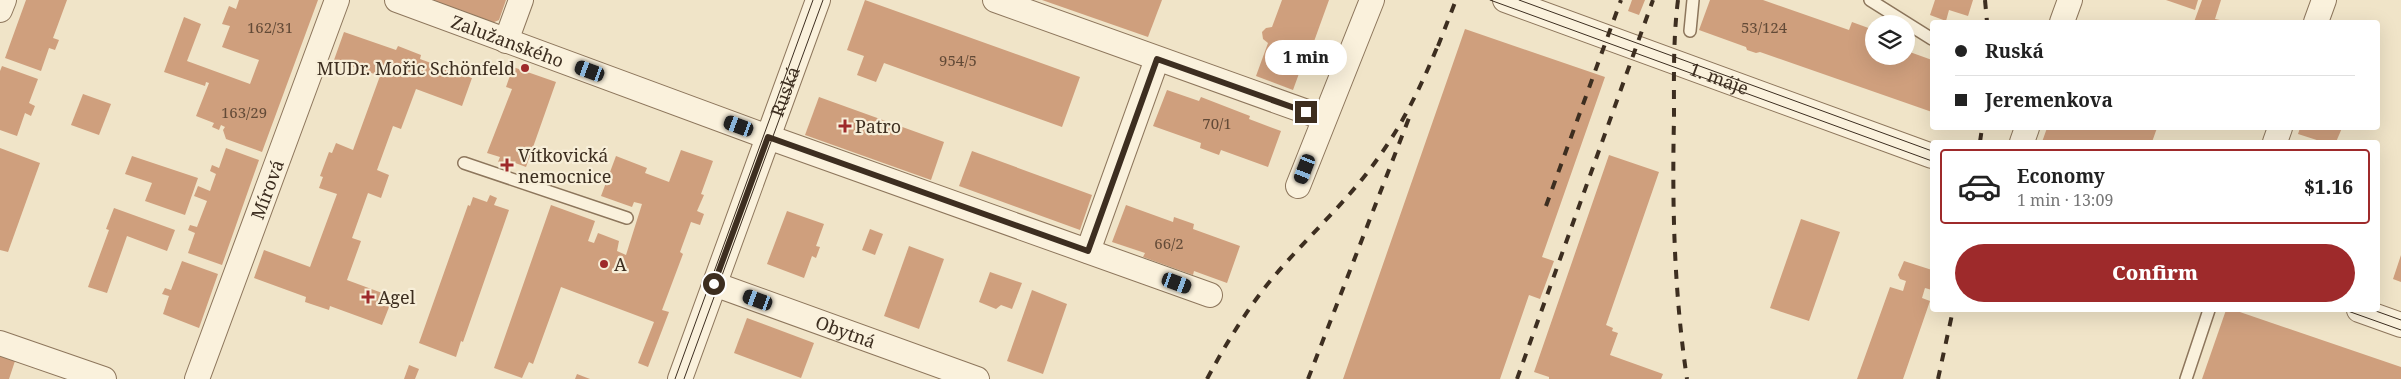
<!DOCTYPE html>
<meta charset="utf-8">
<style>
:root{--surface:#fff;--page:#f6f6f6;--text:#222;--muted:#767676;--line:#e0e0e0;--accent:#9e2a2b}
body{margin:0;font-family:"Noto Serif",serif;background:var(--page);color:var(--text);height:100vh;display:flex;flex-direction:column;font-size:19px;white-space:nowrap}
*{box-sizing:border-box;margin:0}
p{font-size:16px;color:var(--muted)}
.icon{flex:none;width:28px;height:28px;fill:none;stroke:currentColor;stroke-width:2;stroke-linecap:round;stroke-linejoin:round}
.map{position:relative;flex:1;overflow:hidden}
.sheet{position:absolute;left:1930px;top:140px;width:450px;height:172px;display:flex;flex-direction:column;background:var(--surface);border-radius:5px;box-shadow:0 5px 20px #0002}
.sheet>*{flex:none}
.guide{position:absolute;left:1930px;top:20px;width:450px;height:110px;border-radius:5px;box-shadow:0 5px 20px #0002;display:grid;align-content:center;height:110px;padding:0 25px;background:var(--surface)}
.tools{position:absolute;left:1865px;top:15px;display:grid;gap:10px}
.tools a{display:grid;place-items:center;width:50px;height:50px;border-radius:50%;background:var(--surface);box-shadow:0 5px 20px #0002;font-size:25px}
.end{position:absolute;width:22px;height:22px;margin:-11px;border:6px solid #3d2e20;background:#fff;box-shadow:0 0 0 2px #fff}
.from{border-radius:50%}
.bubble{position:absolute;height:35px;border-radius:18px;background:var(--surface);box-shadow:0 5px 20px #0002;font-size:16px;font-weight:800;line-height:35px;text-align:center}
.car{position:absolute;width:15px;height:30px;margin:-15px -8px;border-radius:6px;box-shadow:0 0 4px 1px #0007;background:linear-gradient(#222 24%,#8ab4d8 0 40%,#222 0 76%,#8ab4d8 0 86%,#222 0)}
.guide b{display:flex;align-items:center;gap:18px;height:48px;font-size:19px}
.guide b+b{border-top:1px solid var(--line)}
.guide i{width:12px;height:12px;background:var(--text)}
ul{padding:9px 0 0;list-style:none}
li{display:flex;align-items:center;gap:15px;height:75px;margin:0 10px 8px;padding:0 15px;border:2px solid transparent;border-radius:5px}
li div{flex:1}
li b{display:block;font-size:19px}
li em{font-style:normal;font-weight:800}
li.selected{border-color:var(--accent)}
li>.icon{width:45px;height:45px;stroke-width:1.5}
.action{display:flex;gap:10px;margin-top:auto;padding:10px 25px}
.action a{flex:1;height:58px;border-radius:30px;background:var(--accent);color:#fff;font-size:20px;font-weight:800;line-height:58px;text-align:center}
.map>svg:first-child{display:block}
.building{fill:#cf9f7d}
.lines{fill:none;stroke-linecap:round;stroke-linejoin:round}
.lane-casing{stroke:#8d765c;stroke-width:14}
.street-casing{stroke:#8d765c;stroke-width:26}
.lane{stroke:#faf1dc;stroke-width:11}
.street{stroke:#faf1dc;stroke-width:24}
.tram{stroke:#3d2e20;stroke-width:1}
.rail{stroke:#3d2e20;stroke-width:4;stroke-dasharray:9 9;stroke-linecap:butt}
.route{stroke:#3d2e20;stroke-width:6}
.poi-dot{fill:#9e2a2b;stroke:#f7eed8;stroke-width:2}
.labels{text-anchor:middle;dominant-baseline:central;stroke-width:4.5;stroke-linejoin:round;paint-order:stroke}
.number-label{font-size:15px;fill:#624a37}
.street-label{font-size:18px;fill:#3d2e20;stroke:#f7eed8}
.poi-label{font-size:18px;fill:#3d2e20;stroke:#f7eed8;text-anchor:start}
</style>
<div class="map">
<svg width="2401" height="379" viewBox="0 0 2401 379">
<rect width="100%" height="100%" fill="#f0e4c8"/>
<g class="building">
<path d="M26,0H67L53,38L59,40L55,50L49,48L41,71L5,58Z"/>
<path d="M239,0H318L262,152L226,139L223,130L225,127L221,125L219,130L212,127L214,123L196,116L209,83L206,82L205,86L164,72L184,17L201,24L187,61L250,84L259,60L222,47L230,26L222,24L229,6L236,9Z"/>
<path d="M418,0H506L499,20L492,23Z"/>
<path d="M865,0L1080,77L1062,127L884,63L876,82L857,75L864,56L847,50Z"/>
<path d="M1042,0H1162L1148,37Z"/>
<path d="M1282,0H1329L1308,58L1305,57L1293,90L1256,76L1268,43L1263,39L1262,32L1266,28L1272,27Z"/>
<path d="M1632,0H1645L1639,15L1628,11Z"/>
<path d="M1710,0H1763L1849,30L1852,22L1874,30V56H1906V41L1910,42L1907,51L1932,60V112L1760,52L1756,53L1747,50L1746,47L1699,30Z"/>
<path d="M1935,0H1973L1968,16L1949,10L1946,21L1930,15Z"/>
<path d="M2166,0H2198L2195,10Z"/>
<path d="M2202,0H2221L2215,19L2220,20L2219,22H2194Z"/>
<path d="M1465,29L1605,77L1542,257L1554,261L1540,299L1529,295L1500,379H1343Z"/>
<path d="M344,32L396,50L398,46L421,55L420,59L472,78L462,106L416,89L401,129L393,126L377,170L389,175L381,198L368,193L352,238L361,241L347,280L393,297L382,325L330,306L329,310L305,302L306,297L254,278L264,250L310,267L337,194L319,188L323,177L320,176L329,152L332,153L336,143L353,150L380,76L334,60Z"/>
<path d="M2,66L38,79L29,103L35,106L31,116L25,113L17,136L0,130V71Z"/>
<path d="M513,67L556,82L526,167L510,161L508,166L498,162L500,157L487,153L512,89L506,87Z"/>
<path d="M1167,90L1199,101L1201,97L1250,116L1249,119L1281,131L1268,167L1221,150L1219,155L1200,148L1201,143L1153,126Z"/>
<path d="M83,94L111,104L99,135L71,125Z"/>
<path d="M819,97L944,142L931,180L805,135Z"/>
<path d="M2047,128H2157L2152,142H2042Z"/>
<path d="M2300,128H2342L2336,142H2323L2298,134Z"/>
<path d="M0,148L40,163L8,252L0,250Z"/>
<path d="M226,148L259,160L222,265L188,253L195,233L188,230L190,225L197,227L207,201L194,196L198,186L210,191L216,174L210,171L212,165L219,168Z"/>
<path d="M681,150L713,161L701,194L704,195L697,211L704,214L700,225L691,222L680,252L683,254L662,310L669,312L648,367L638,363L654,322L561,287L533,364L529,362L522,378L494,368L551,205L595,221L588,241L594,243L598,233L619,241L617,251L626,255L642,204L634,202L632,207L601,196L616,156L647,168L645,173L669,182Z"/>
<path d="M972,151L1092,195L1080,230L959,186Z"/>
<path d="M1609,155L1659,172L1606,325L1613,328L1612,331L1618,333L1610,355L1663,374L1661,379H1549V377L1534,372Z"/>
<path d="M132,156L198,178L185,215L145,201L152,183L125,174Z"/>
<path d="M490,195L497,198L494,205L509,210L463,342L461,341L456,357L419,343L468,205L470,206L473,197L487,202Z"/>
<path d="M1126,205L1173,222L1174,217L1194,224L1193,229L1240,246L1227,283L1194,271L1193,275L1143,257L1145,253L1112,242Z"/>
<path d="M114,208L175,230L167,251L127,236L107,293L88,287L109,230L106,229Z"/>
<path d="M787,211L824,224L816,246L820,247L816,258L812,256L804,278L767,264Z"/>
<path d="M1801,219L1840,232L1809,321L1770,308Z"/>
<path d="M870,229L883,234L875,255L862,250Z"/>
<path d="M909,246L944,259L919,329L884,316Z"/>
<path d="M2401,255V282L2393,279Z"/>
<path d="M182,261L218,274L199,328L163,314L169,296L162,294L165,288L171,290Z"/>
<path d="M1904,261L1932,270V290L1925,288L1922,298L1930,301L1903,379H1857L1890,287L1903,291L1906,281L1900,279L1898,275Z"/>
<path d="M990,272L1022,283L1012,309L1001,305L996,309L979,302Z"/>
<path d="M1032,290L1067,304L1043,374L1007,361Z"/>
<path d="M2226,310H2234L2401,367V379H2202Z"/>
<path d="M747,318L814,343L801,378L734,353Z"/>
<path d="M0,356L15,361L9,379H0Z"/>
<path d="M409,365L419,369L415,379H404Z"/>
<path d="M577,374L590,379H575Z"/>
</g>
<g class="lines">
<g class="lane-casing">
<g id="lane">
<path d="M1870,0L1932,39"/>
<path d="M1690,31L1693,0"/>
<path d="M464,163L627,218"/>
<path d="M2186,379L2209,310"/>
</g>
</g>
<g class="street-casing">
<g id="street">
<path id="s1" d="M397,0L768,137L1210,295"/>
<path d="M995,0L1324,118"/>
<path id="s2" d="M1505,0L1932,156"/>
<path d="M0,10L4,0"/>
<path d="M2062,22L2070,0"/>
<path d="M2316,22L2324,0"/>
<path d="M506,41L521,0"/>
<path d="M2022,142L2027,128"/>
<path d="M2275,142L2280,128"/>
<path d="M1298,186L1372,0"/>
<path d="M1088,251L1157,59"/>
<path id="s3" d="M714,284L977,379"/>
<path d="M2359,310L2401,325"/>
<path d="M0,343L104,379"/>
<path id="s4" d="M197,379L337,0"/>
<path id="s5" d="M680,379L818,0"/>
</g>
</g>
<use href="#lane" class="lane"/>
<use href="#street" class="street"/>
<g class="tram">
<path d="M1490,0L1932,161"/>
<path d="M1519,0L1932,151"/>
<path d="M2345,310L2401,330"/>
<path d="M2373,310L2401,320"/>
<path d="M675,379L813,0"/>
<path d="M684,379L823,0"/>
</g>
<g class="rail">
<path d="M1678,0C1673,39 1674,79 1674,118C1672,205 1674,292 1687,379"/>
<path d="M1985,0L1987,22"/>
<path d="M1438,46L1456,0"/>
<path d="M1980,142L1982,128"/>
<path d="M1546,206L1621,0"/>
<path d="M1207,379C1222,351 1238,324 1257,298C1293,249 1341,210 1376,161C1403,124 1423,83 1440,40"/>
<path d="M1308,379L1409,118"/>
<path d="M1517,379L1653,0"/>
<path d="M1938,379L1953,310"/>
</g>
</g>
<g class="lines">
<path class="route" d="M714,284L768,137L1088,251L1157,59L1306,112"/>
</g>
<g class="poi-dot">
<circle cx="525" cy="68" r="5"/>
<path d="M842.5 118.5h5v5h5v5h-5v5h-5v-5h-5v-5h5z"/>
<path d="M504.5 157.5h5v5h5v5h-5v5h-5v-5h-5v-5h5z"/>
<circle cx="604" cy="264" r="5"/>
<path d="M365.5 289.5h5v5h5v5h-5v5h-5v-5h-5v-5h5z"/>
</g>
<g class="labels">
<g class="number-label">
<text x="270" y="27">162/31</text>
<text x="1764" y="27">53/124</text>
<text x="958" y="60">954/5</text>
<text x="244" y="112">163/29</text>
<text x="1217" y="123">70/1</text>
<text x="1169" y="243">66/2</text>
</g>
<g class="street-label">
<text stroke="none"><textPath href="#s1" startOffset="118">Zalužanského</textPath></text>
<text stroke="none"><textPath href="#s2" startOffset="228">1. máje</textPath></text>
<text stroke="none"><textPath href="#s5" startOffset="306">Ruská</textPath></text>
<text stroke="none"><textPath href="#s4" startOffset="202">Mírová</textPath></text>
<text stroke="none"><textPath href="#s3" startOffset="140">Obytná</textPath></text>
</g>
<g class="poi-label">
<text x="515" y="68" text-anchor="end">MUDr. Mořic Schönfeld</text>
<text x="855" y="126">Patro</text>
<text x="518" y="155">Vítkovická<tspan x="518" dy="21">nemocnice</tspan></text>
<text x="614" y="264">A</text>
<text x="378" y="297">Agel</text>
</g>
</g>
</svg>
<div class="tools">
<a><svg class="icon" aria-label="layers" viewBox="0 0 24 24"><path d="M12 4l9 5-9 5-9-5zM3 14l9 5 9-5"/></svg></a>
</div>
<i class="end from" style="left:714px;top:284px"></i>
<i class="end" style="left:1306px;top:112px"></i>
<div class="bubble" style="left:1265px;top:40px;width:82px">1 min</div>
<i class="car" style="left:590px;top:71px;rotate:290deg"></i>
<i class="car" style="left:739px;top:126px;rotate:290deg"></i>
<i class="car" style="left:1305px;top:169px;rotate:201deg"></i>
<i class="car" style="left:1177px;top:283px;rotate:110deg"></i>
<i class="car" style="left:758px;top:300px;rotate:290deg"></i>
<div class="guide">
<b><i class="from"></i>Ruská</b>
<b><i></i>Jeremenkova</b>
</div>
<section class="sheet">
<ul>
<li class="selected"><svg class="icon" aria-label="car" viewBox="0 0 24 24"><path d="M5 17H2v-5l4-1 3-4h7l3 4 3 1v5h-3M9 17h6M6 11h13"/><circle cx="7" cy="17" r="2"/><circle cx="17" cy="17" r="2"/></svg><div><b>Economy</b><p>1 min · 13:09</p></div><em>$1.16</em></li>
</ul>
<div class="action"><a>Confirm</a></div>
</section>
</div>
